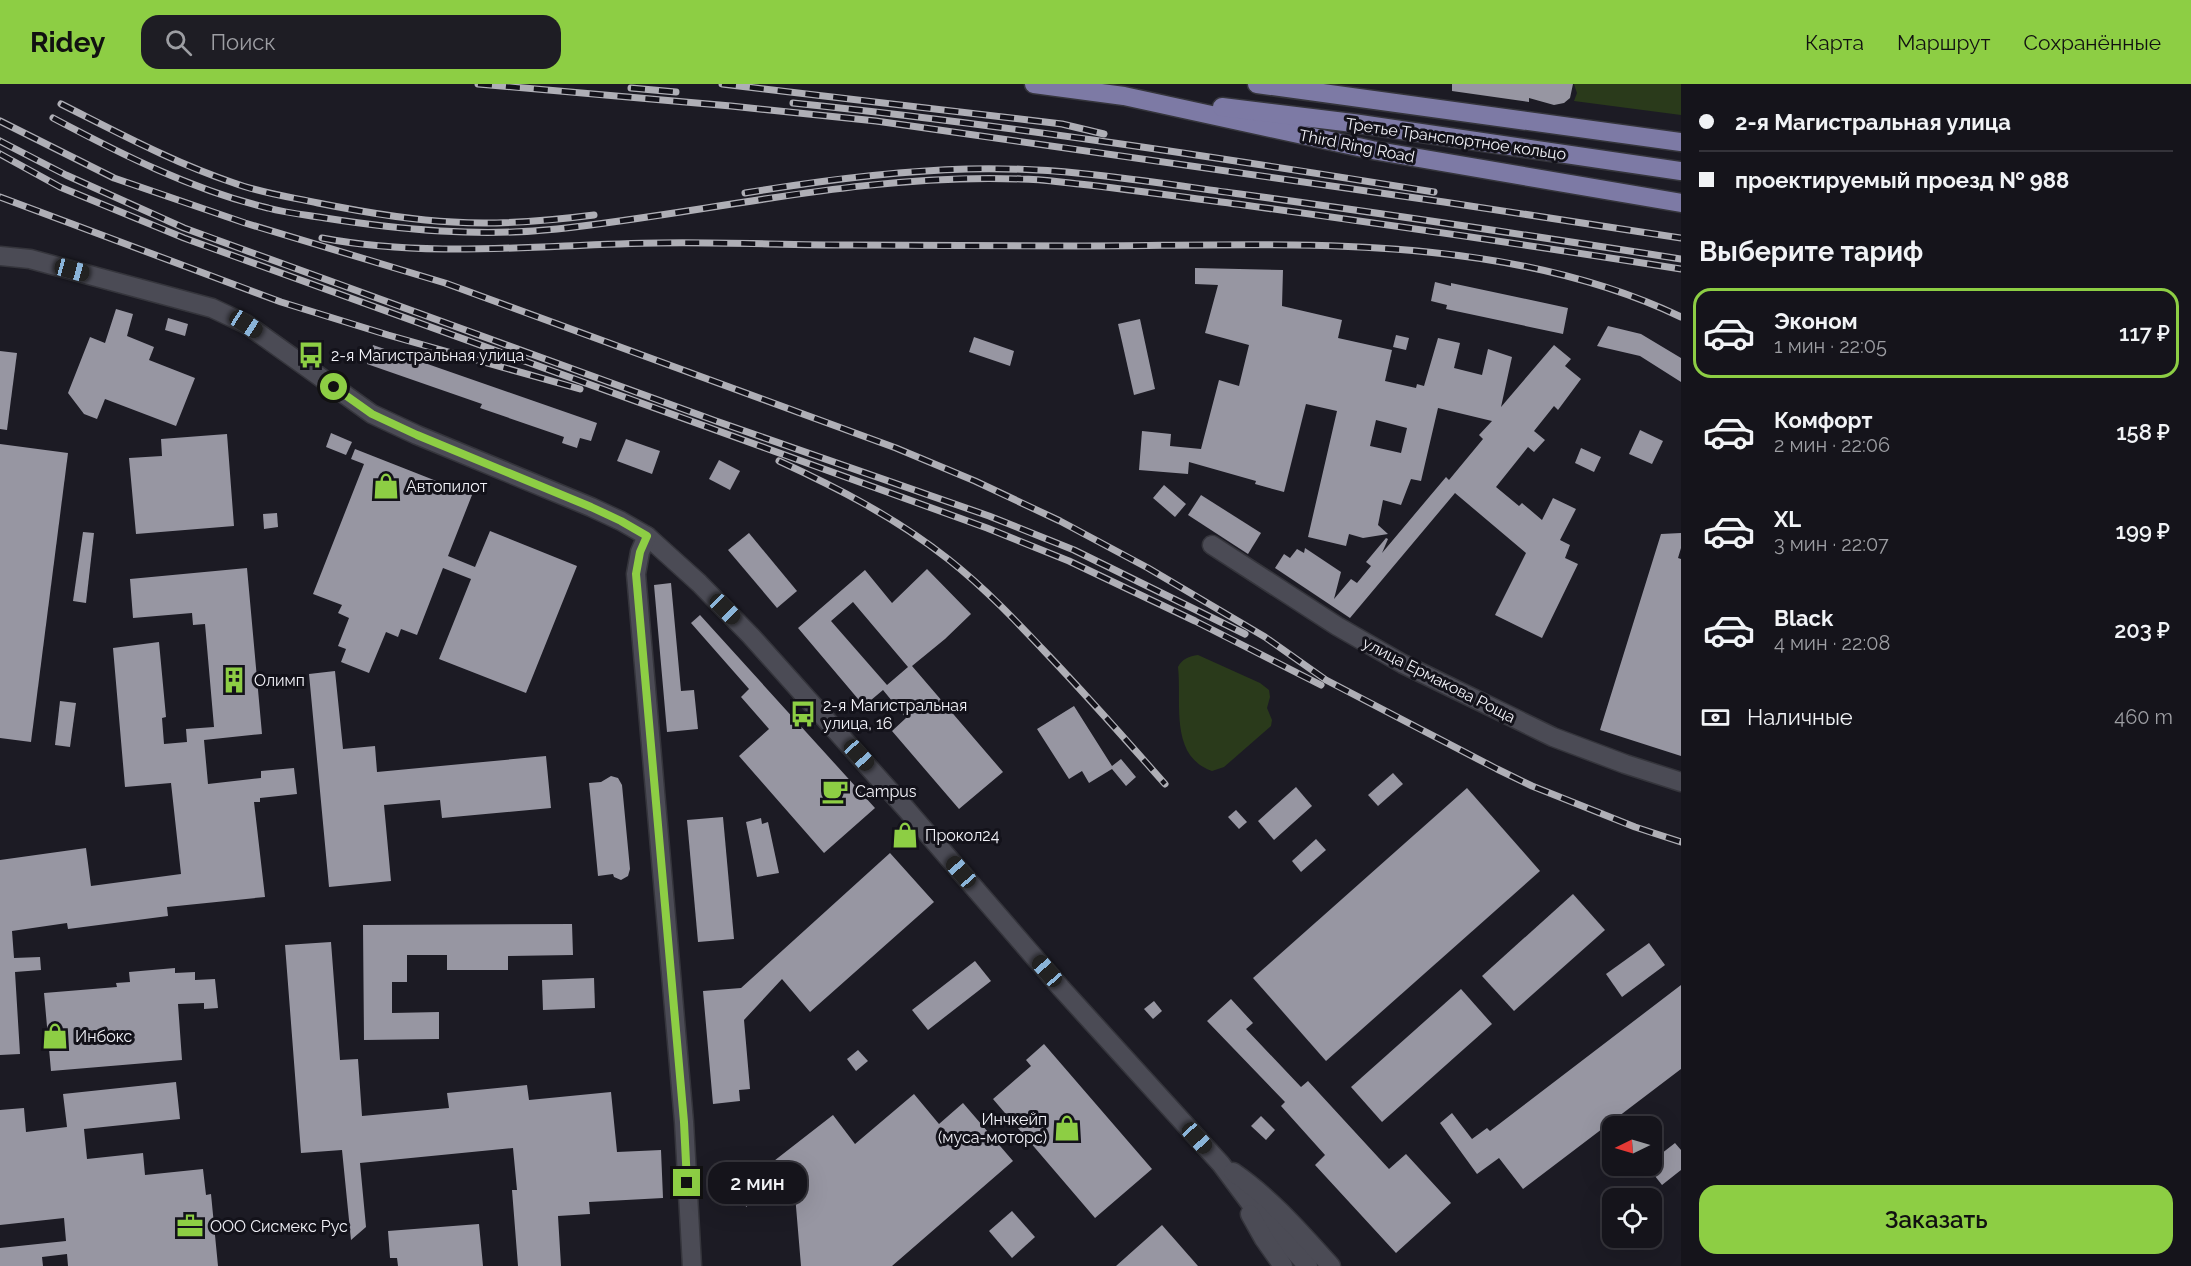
<!DOCTYPE html>
<html lang="ru">
<meta charset="utf-8">
<style>
:root{--surface:#15141b;--page:#1e1d24;--text:#f1f3f6;--muted:#9d9ea3;--line:#34333a;--accent:#8dce44}
body{margin:0;font-family:Raleway,sans-serif;background:var(--page);color:var(--text);height:100vh;display:flex;flex-direction:column;font-size:22px;white-space:nowrap}
*{box-sizing:border-box;margin:0}
p{font-size:20px;color:var(--muted)}
.icon{flex:none;width:33px;height:33px;fill:none;stroke:currentColor;stroke-width:2;stroke-linecap:round;stroke-linejoin:round}
.map{position:relative;flex:1;overflow:hidden}
.details{display:flex;flex-direction:column;background:var(--surface);width:510px}
.details>*{flex:none}
.banner{display:grid;align-content:center;height:132px;padding:0 18px;background:var(--surface)}
.needle{width:39px;rotate:265deg}
.fabs{position:absolute;left:1602px;top:1032px;display:grid;gap:12px}
.fabs a{display:grid;place-items:center;width:60px;height:60px;border-radius:12px;background:var(--surface);box-shadow:0 6px 24px #0002,0 0 0 2px var(--line);font-size:30px}
.end{position:absolute;width:27px;height:27px;margin:-14px;border:8px solid #8dce44;background:#111;box-shadow:0 0 0 3px #111}
.from{border-radius:50%}
.bubble{position:absolute;height:42px;border-radius:18px;background:var(--surface);box-shadow:0 6px 24px #0002,0 0 0 2px var(--line);font-size:20px;font-weight:600;line-height:42px;text-align:center}
.car{position:absolute;width:18px;height:36px;margin:-18px -9px;border-radius:8px;box-shadow:0 0 4px 2px #0007;background:linear-gradient(#222 24%,#8ab4d8 0 40%,#222 0 76%,#8ab4d8 0 86%,#222 0)}
.banner b{display:flex;align-items:center;gap:21px;height:57px;font-size:22px}
.banner b+b{border-top:2px solid var(--line)}
.banner i{width:15px;height:15px;background:var(--text)}
ul{padding:0;list-style:none}
li{display:flex;align-items:center;gap:18px;height:90px;margin:0 12px 9px;padding:0 6px;border:3px solid transparent;border-radius:18px}
li div{flex:1}
li b{display:block;font-size:22px}
li em{font-style:normal;font-weight:600}
li.current{border-color:var(--accent)}
li>.icon{width:54px;height:54px;stroke-width:1.5}
h2{padding:0 18px;font-size:27px;line-height:72px}
.pay{display:flex;align-items:center;gap:15px;height:66px;padding:0 18px;font-size:22px}
.pay p{margin-inline-start:auto}
.button{display:flex;gap:12px;margin-top:auto;padding:12px 18px}
.button a{flex:1;height:69px;border-radius:18px;background:var(--accent);color:#111;font-size:24px;font-weight:600;line-height:69px;text-align:center}
header{display:flex;align-items:center;gap:36px;box-sizing:border-box;height:84px;padding:0 30px;background:var(--accent);color:#111}
header strong{font-size:28px}
nav{display:flex;gap:33px;margin-inline-start:auto;font-size:21px}
.search{width:420px;height:54px;background:var(--page);display:flex;align-items:center;gap:15px;box-sizing:border-box;padding:0 21px;border-radius:18px;color:var(--muted);font-size:22px}
main{display:flex;flex:1;min-height:0}
.map>svg:first-child{display:block}
.green{fill:#2a3a1b}
.building{fill:#9796a2;fill-rule:evenodd}
.lines{fill:none;stroke-linecap:round;stroke-linejoin:round}
.minor-casing{stroke:#35353c;stroke-width:21}
.major-casing{stroke:#35353c;stroke-width:21}
.minor{stroke:#4b4b55;stroke-width:18}
.major{stroke:#7d7aa5;stroke-width:18}
.rail-casing{stroke:#afafb6;stroke-width:7}
.rail{stroke:#13121a;stroke-width:4.5;stroke-dasharray:14;stroke-linecap:butt}
.route{stroke:#8dce44;stroke-width:8}
.labels{text-anchor:middle;dominant-baseline:central;stroke-width:6;stroke-linejoin:round;paint-order:stroke}
.street-label{font-size:16px;fill:#f2f2f8;stroke:#13121a}
.poi-label{font-size:16px;fill:#f2f2f8;stroke:#13121a;text-anchor:start}
</style>
<header>
<strong>Ridey</strong>
<div class="search"><svg class="icon" aria-label="search" viewBox="0 0 24 24"><circle cx="10" cy="10" r="6"/><path d="M15 15l6 6"/></svg>Поиск</div>
<nav><a>Карта</a><a>Маршрут</a><a>Сохранённые</a></nav>
</header>
<main>
<div class="map">
<svg width="1681" height="1182" viewBox="0 0 1681 1182">
<rect width="100%" height="100%" fill="#1c1b24"/>
<g class="green">
<path d="M1574,0H1681V31L1574,17L1577,9Z"/>
<path d="M1198,571L1260,599L1269,606L1270,613L1267,624L1272,636L1271,642L1224,683L1212,687C1169,672 1182,619 1178,583C1182,575 1189,572 1198,571Z"/>
</g>
<g class="building">
<path d="M1452,0H1573L1570,14L1564,19L1554,21L1529,14V18L1452,7Z"/>
<path d="M1195,184L1283,186L1282,222L1342,236L1338,254L1392,266L1385,297L1416,304L1417,300L1424,302L1438,254L1460,259L1454,284L1482,291L1488,265L1512,273L1501,323L1554,261L1571,275L1565,282L1581,295L1558,326L1554,322L1534,347L1545,356L1534,368L1528,363L1496,403L1519,422L1522,419L1542,436L1553,414L1576,425L1560,456L1570,461L1565,474L1578,480L1542,554L1495,531L1526,469L1455,409L1350,534L1275,484L1284,470L1290,474L1297,465L1304,469L1305,464L1341,488L1334,515L1351,495L1357,499L1371,482L1366,478L1386,454L1388,455L1382,469L1446,393L1449,396L1483,355L1479,351L1492,337L1438,324L1421,397L1411,395L1401,421L1383,416L1378,441L1388,450L1363,454L1349,450L1346,462L1308,453L1337,327L1306,320L1284,408L1255,400L1256,397L1189,378L1188,390L1139,386L1142,347L1171,350L1170,362L1201,365L1219,296L1239,302L1249,261L1205,249L1218,201L1195,200ZM1376,336L1407,344L1401,369L1370,362Z"/>
<path d="M1435,198L1451,202V199L1568,224L1563,250L1446,225L1447,221L1431,217Z"/>
<path d="M116,225L133,230L127,252L154,263L149,276L195,294L176,342L105,315L97,335L84,330L68,309L90,253L105,259Z"/>
<path d="M168,234L188,240L185,252L165,246Z"/>
<path d="M1140,235L1155,305L1134,311L1118,240Z"/>
<path d="M1608,242L1641,250L1681,274V298L1640,272L1597,262Z"/>
<path d="M1396,251L1409,254L1406,266L1393,263Z"/>
<path d="M974,253L1014,267L1010,282L969,268Z"/>
<path d="M373,261L597,339L591,357L580,354L577,364L562,359L564,353L480,324L482,320L367,280Z"/>
<path d="M0,267L17,269L7,346L0,345Z"/>
<path d="M1640,346L1663,357L1652,380L1629,370Z"/>
<path d="M331,349L352,358L346,371L326,363Z"/>
<path d="M227,350L234,442L136,450L129,374L162,372L161,355Z"/>
<path d="M626,355L660,367L652,390L617,377Z"/>
<path d="M0,360L68,369L31,658L0,654Z"/>
<path d="M1581,364L1601,373L1594,388L1575,379Z"/>
<path d="M355,365L472,411L448,472L475,483L490,447L577,482L526,609L439,575L471,495L443,484L417,551L401,545L398,553L386,548L369,589L341,578L346,565L338,562L349,534L338,529L342,521L313,510L364,380L351,375Z"/>
<path d="M719,376L740,387L730,406L709,395Z"/>
<path d="M1164,401L1186,420L1175,433L1153,414Z"/>
<path d="M1201,411L1261,449L1248,470L1188,431Z"/>
<path d="M277,429L278,443L264,445L263,430Z"/>
<path d="M83,448L94,449L86,519L73,517Z"/>
<path d="M749,449L797,507L777,524L728,466Z"/>
<path d="M1681,449V464L1678,474L1681,475V672L1600,646L1661,450Z"/>
<path d="M247,484L262,650L204,656L208,700L261,694V687L294,684L297,710L260,714V718H254L265,813L167,823L168,832L68,845L67,839L12,847L14,874L40,873L41,886L15,888L20,970L0,971V776L86,764L91,802L181,790L171,699L125,703L113,564L159,558L166,633L162,634L164,660L187,658L186,645L214,643L205,540L193,541L192,529L133,534L130,495Z"/>
<path d="M927,485L971,530L945,555L912,582L1003,688L959,725L892,647L906,634L883,606L864,622L798,544L865,486L892,519ZM853,518L908,583L887,601L831,537Z"/>
<path d="M671,499L681,607L694,606L698,645L667,648L654,501Z"/>
<path d="M700,531L875,724L824,769L739,672L769,645L741,613L749,605L691,539Z"/>
<path d="M335,587L343,665L375,662L377,688L546,672L551,724L442,734L440,716L384,721L391,797L329,803L309,590Z"/>
<path d="M60,617L76,619L70,663L55,661Z"/>
<path d="M1074,622L1112,682L1121,675L1136,693L1126,702L1112,685L1089,699L1082,687L1069,695L1037,645Z"/>
<path d="M1393,689L1403,700L1378,722L1368,711Z"/>
<path d="M611,692L618,694L622,701L630,785L628,792L621,796L614,793L613,790L598,792L589,699L601,698Z"/>
<path d="M1296,703L1312,722L1274,756L1258,737Z"/>
<path d="M1467,704L1540,787L1326,977L1253,894Z"/>
<path d="M1236,726L1247,738L1239,745L1228,733Z"/>
<path d="M723,733L734,855L698,858L687,736Z"/>
<path d="M761,734L762,740L768,738L779,789L757,793L746,738Z"/>
<path d="M1316,755L1326,766L1301,788L1292,777Z"/>
<path d="M890,769L934,818L810,928L782,895L744,936L750,1005L739,1006L740,1017L713,1020L703,907L741,904Z"/>
<path d="M1573,810L1605,846L1514,927L1482,892Z"/>
<path d="M572,840L573,871L508,872V886H447V871H407V898H392V929L439,928V955L364,956L363,841Z"/>
<path d="M331,858L340,976L358,975L362,1032L449,1024L447,1009L527,1001L529,1016L611,1008L617,1068L661,1066L663,1114L589,1118L590,1130L558,1132L561,1182H518L512,1106H517L513,1064L360,1079L366,1143L351,1156L342,1066L301,1069L285,861Z"/>
<path d="M1649,859L1665,881L1622,913L1606,890Z"/>
<path d="M975,877L991,897L928,946L912,926Z"/>
<path d="M175,884V889L195,888V896L215,895L218,924L204,925V919L178,920L182,976L51,987L44,909L117,903L116,899L130,898L129,888Z"/>
<path d="M594,894L595,924L543,926L542,896Z"/>
<path d="M1681,901V985L1523,1105L1499,1074L1477,1090L1440,1039L1452,1029L1472,1055L1487,1044L1490,1047Z"/>
<path d="M1461,905L1492,940L1382,1038L1351,1003Z"/>
<path d="M1231,915L1253,939L1246,945L1301,1003L1308,997L1389,1085L1406,1070L1451,1119L1396,1169L1315,1081L1325,1071L1281,1022L1285,1018L1207,937Z"/>
<path d="M1154,917L1162,927L1153,935L1144,925Z"/>
<path d="M1044,960L1152,1085L1095,1134L993,1015L1031,982L1026,976Z"/>
<path d="M858,966L868,977L856,987L847,975Z"/>
<path d="M176,998L180,1035L84,1045L87,1075L143,1069L145,1091L203,1085L206,1111L211,1110L218,1182H68L67,1170L42,1173L43,1182H0V1164L66,1157L64,1134L0,1141V1026L24,1024L26,1048L67,1043L63,1010Z"/>
<path d="M914,1010L939,1040L963,1019L1013,1077L892,1182H801L793,1087L746,1123L743,1101L833,1031L855,1060Z"/>
<path d="M1261,1032L1275,1046L1266,1056L1251,1042Z"/>
<path d="M1675,1059L1681,1066V1086L1662,1101L1647,1082H1652V1077Z"/>
<path d="M1012,1127L1035,1153L1012,1174L989,1147Z"/>
<path d="M479,1140L483,1182H398L397,1174H390L388,1147Z"/>
<path d="M1162,1141L1198,1182H1116Z"/>
</g>
<g class="lines">
<g class="minor-casing">
<g id="minor">
<path d="M0,172L30,175L212,224L246,240L372,330L417,351L591,423L621,437L647,452L699,499L751,552L907,726L1061,904L1221,1080L1253,1123L1308,1182"/>
<path d="M647,452L640,468L636,490L684,1038L692,1182"/>
<path d="M1212,461L1337,542L1403,580L1553,653L1625,680L1681,698"/>
<path d="M1233,1088C1271,1114 1300,1148 1331,1182"/>
<path d="M1250,1130L1264,1155L1283,1182"/>
</g>
</g>
<g class="major-casing">
<g id="major">
<path d="M1034,0L1124,12L1372,66L1681,119"/>
<path d="M1257,0L1681,58"/>
<path d="M1222,23L1353,39L1681,87"/>
</g>
</g>
<use href="#minor" class="minor"/>
<use href="#major" class="major"/>
<g class="rail-casing">
<g id="rail">
<path d="M478,0L731,22L876,37L1444,118L1681,154"/>
<path d="M722,0L1062,40L1104,50"/>
<path d="M631,4L676,8"/>
<path d="M793,19C1008,41 1221,74 1434,108"/>
<path d="M61,20C117,48 174,79 234,99C261,109 290,113 318,119C363,128 408,136 453,138C500,141 547,137 594,131"/>
<path d="M53,34C121,70 192,106 268,124C286,129 306,131 325,134C402,146 479,153 557,145C712,128 865,89 1021,95C1040,95 1059,98 1079,100C1134,106 1189,114 1244,121C1390,141 1535,162 1681,185"/>
<path d="M0,37L114,94L245,139L445,199L896,364L975,397L1060,437L1148,484L1265,553L1326,596L1497,685L1532,702L1635,743L1681,758"/>
<path d="M0,57L66,91L184,144L716,337L989,432L1074,466L1245,550"/>
<path d="M0,70L60,103L184,154L987,444L1069,477L1195,537L1321,601"/>
<path d="M745,109C818,97 892,87 967,85C1058,82 1150,98 1240,110C1387,130 1534,152 1681,175"/>
<path d="M0,113L281,218L388,251L580,305"/>
<path d="M322,154C433,175 547,160 659,159C723,158 787,161 851,161C927,162 1003,162 1078,162C1277,162 1497,145 1681,233"/>
<path d="M779,377C838,404 896,434 948,475C985,504 1017,538 1049,572C1089,614 1127,657 1165,700"/>
</g>
</g>
<use href="#rail" class="rail"/>
</g>
<g class="lines">
<path class="route" d="M334,303L372,330L417,351L591,423L621,437L647,452L640,468L636,490L684,1038L687,1099"/>
</g>
<defs>
<g id="bus-bare" transform="scale(2.07)"><path d="M-5-6H5V4H4V6H2V4H-2V6H-4V4H-5ZM-3.5-4V0h7V-4ZM-3.5 1.2v1.5H-2V1.2ZM2 1.2v1.5H3.5V1.2Z" fill="#8dce44" stroke="#13121a" stroke-width="2.5" paint-order="stroke"/></g>
<g id="shop-bare" transform="scale(2.07)"><path d="M-5-2.5h2.3a2.7 3.5 0 0 1 5.4 0H5L5.5 6h-11ZM-1.5-2.5h3a1.5 2.3 0 0 0-3 0Z" fill="#8dce44" stroke="#13121a" stroke-width="2.5" paint-order="stroke"/></g>
<g id="building-bare" transform="scale(2.07)"><path d="M-4-6H4V6H1V3H-1V6H-4ZM-2.5-4.3h1.7v1.8h-1.7ZM.8-4.3h1.7v1.8H.8ZM-2.5-1h1.7V.8h-1.7ZM.8-1h1.7V.8H.8Z" fill="#8dce44" stroke="#13121a" stroke-width="2.5" paint-order="stroke"/></g>
<g id="cafe-bare" transform="scale(2.07)"><path d="M-5.5-4.5H6V0H3Q3 3.5 0 3.5H-2.5Q-5.5 3.5-5.5 0ZM3-3.2v2h1.7v-2ZM-6 4.5H4V6H-6Z" fill="#8dce44" stroke="#13121a" stroke-width="2.5" paint-order="stroke"/></g>
<g id="office-bare" transform="scale(2.07)"><path d="M-6-3h4V-5.5h4V-3h4V5H-6ZM-1-4.5V-3h2v-1.5ZM-6 0V1H6V0Z" fill="#8dce44" stroke="#13121a" stroke-width="2.5" paint-order="stroke"/></g>
</defs>
<g fill-rule="evenodd">
<use href="#bus-bare" x="311" y="271"/>
<use href="#shop-bare" x="386" y="402"/>
<use href="#building-bare" x="234" y="596"/>
<use href="#bus-bare" x="803" y="630"/>
<use href="#cafe-bare" x="835" y="707"/>
<use href="#shop-bare" x="905" y="751"/>
<use href="#shop-bare" x="55" y="952"/>
<use href="#shop-bare" x="1067" y="1044"/>
<use href="#office-bare" x="190" y="1142"/>
</g>
<g class="labels">
<g class="street-label">
<text transform="translate(1456 55) rotate(8)">Третье Транспортное кольцо</text>
<text transform="translate(1357 62) rotate(11)">Third Ring Road</text>
<text transform="translate(1439 596) rotate(27)">улица Ермакова Роща</text>
</g>
<g class="poi-label">
<text x="331" y="271">2-я Магистральная улица</text>
<text x="406" y="402">Автопилот</text>
<text x="254" y="596">Олимп</text>
<text x="823" y="621">2-я Магистральная<tspan x="823" dy="18">улица, 16</tspan></text>
<text x="855" y="707">Campus</text>
<text x="925" y="751">Прокол24</text>
<text x="75" y="952">Инбокс</text>
<text x="1047" y="1035" text-anchor="end">Инчкейп<tspan x="1047" dy="18">(муса-моторс)</tspan></text>
<text x="210" y="1142">ООО Сисмекс Рус</text>
</g>
</g>
</svg>
<div class="fabs">
<a><svg class="needle" viewBox="-14 -14 28 28"><path d="M0-13l5 13h-10z" fill="#e53935"/><path d="M0 13l5-13h-10z" fill="#9d9ea3"/></svg></a>
<a><svg class="icon" aria-label="locate" viewBox="0 0 24 24"><circle cx="12" cy="12" r="6"/><path d="M12 2v4M12 18v4M2 12h4M18 12h4"/></svg></a>
</div>
<i class="end from" style="left:334px;top:303px"></i>
<i class="end" style="left:687px;top:1099px"></i>
<div class="bubble" style="left:708px;top:1078px;width:99px">2 мин</div>
<i class="car" style="left:72px;top:186px;rotate:105deg"></i>
<i class="car" style="left:246px;top:240px;rotate:123deg"></i>
<i class="car" style="left:725px;top:525px;rotate:135deg"></i>
<i class="car" style="left:859px;top:671px;rotate:138deg"></i>
<i class="car" style="left:961px;top:788px;rotate:319deg"></i>
<i class="car" style="left:1047px;top:887px;rotate:319deg"></i>
<i class="car" style="left:1197px;top:1054px;rotate:138deg"></i>
</div>
<section class="details">
<div class="banner">
<b><i class="from"></i>2-я Магистральная улица</b>
<b><i></i>проектируемый проезд № 988</b>
</div>
<h2>Выберите тариф</h2>
<ul>
<li class="current"><svg class="icon" aria-label="car" viewBox="0 0 24 24"><path d="M5 17H2v-5l4-1 3-4h7l3 4 3 1v5h-3M9 17h6M6 11h13"/><circle cx="7" cy="17" r="2"/><circle cx="17" cy="17" r="2"/></svg><div><b>Эконом</b><p>1 мин · 22:05</p></div><em>117 ₽</em></li>
<li><svg class="icon" aria-label="car" viewBox="0 0 24 24"><path d="M5 17H2v-5l4-1 3-4h7l3 4 3 1v5h-3M9 17h6M6 11h13"/><circle cx="7" cy="17" r="2"/><circle cx="17" cy="17" r="2"/></svg><div><b>Комфорт</b><p>2 мин · 22:06</p></div><em>158 ₽</em></li>
<li><svg class="icon" aria-label="car" viewBox="0 0 24 24"><path d="M5 17H2v-5l4-1 3-4h7l3 4 3 1v5h-3M9 17h6M6 11h13"/><circle cx="7" cy="17" r="2"/><circle cx="17" cy="17" r="2"/></svg><div><b>XL</b><p>3 мин · 22:07</p></div><em>199 ₽</em></li>
<li><svg class="icon" aria-label="car" viewBox="0 0 24 24"><path d="M5 17H2v-5l4-1 3-4h7l3 4 3 1v5h-3M9 17h6M6 11h13"/><circle cx="7" cy="17" r="2"/><circle cx="17" cy="17" r="2"/></svg><div><b>Black</b><p>4 мин · 22:08</p></div><em>203 ₽</em></li>
</ul>
<div class="pay"><svg class="icon" aria-label="cash" viewBox="0 0 24 24"><path d="M3 7h18v10H3z"/><circle cx="12" cy="12" r="2"/></svg>Наличные<p>460 m</p></div>
<div class="button"><a>Заказать</a></div>
</section>
</main>
